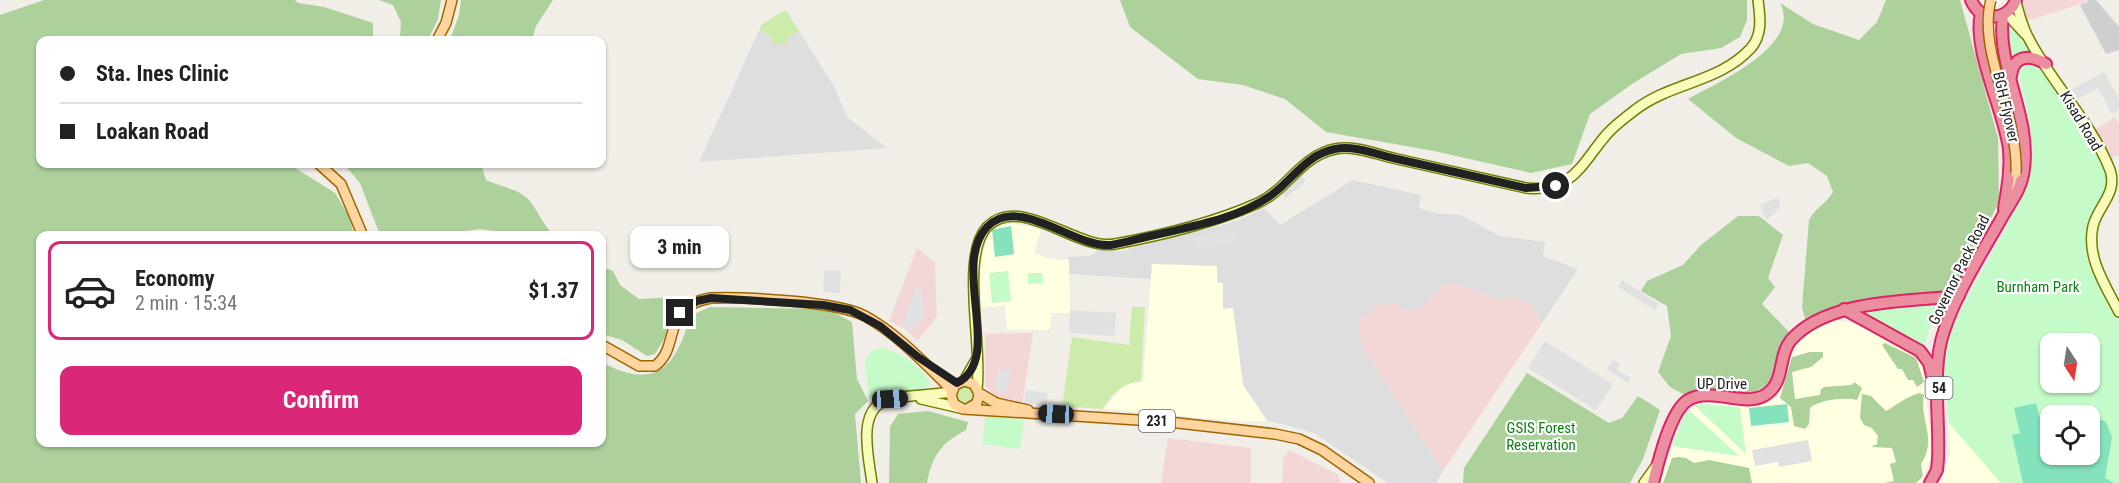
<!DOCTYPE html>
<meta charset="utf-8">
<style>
:root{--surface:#fff;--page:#f6f6f6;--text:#222;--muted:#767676;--line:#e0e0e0;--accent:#db2777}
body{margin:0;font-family:"Roboto Condensed",sans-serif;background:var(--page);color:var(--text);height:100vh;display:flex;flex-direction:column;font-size:22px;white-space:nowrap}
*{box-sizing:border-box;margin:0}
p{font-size:20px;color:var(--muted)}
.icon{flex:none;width:33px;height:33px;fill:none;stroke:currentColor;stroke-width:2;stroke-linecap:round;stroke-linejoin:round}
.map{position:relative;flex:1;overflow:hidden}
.drawer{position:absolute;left:36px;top:231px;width:570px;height:216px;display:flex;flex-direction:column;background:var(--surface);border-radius:12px;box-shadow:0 2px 4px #0004}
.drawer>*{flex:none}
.top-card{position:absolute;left:36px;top:36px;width:570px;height:132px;border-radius:12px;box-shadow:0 2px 4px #0004;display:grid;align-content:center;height:132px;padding:0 24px;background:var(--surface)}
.needle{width:39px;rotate:168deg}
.buttons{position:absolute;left:2040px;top:333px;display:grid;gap:12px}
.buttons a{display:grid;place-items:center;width:60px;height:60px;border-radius:12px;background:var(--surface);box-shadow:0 2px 4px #0004;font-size:30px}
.end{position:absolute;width:27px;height:27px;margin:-14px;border:8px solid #212121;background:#fff;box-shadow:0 0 0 3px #fff}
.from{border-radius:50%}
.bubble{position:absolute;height:42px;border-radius:12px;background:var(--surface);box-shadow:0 2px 4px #0004;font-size:20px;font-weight:700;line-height:42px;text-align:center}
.car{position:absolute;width:18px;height:36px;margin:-18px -9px;border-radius:8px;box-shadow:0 0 4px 2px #0007;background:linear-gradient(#222 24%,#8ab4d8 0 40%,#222 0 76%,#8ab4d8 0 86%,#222 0)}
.top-card b{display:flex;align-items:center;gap:21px;height:57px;font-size:22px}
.top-card b+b{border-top:2px solid var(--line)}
.top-card i{width:15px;height:15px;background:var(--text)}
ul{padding:10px 0 0;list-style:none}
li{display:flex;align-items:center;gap:18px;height:99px;margin:0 12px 9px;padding:0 12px;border:3px solid var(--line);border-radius:12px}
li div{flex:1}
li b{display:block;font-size:22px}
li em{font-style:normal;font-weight:700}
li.current{border-color:var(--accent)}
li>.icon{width:54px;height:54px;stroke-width:1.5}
.primary-button{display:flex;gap:12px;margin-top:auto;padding:12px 24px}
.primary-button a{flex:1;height:69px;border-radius:12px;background:var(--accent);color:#fff;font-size:24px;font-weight:700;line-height:69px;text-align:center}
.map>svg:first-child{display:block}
.residential{fill:#dfdede}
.commercial{fill:#f2d7d6}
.education{fill:#ffffe2}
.religious{fill:#cfcfcf}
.grass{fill:#cdecac}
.forest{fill:#acd19b}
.park{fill:#c4fbc8;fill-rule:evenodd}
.pitch{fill:#84e2bc}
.parking{fill:#e1e1e1}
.pier{fill:#fff}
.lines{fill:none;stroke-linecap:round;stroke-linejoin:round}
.secondary-casing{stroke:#727d02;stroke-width:12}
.primary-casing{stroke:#9d6700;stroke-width:12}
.highway-casing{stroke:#e02367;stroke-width:14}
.secondary{stroke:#f9fbbb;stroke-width:9}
.primary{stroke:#fed49f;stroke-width:9}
.highway{stroke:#ea8ea0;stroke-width:10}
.primary-bridge-casing{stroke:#9d6700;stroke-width:12;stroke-linecap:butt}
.primary-bridge{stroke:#fed49f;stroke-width:9}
.route{stroke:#212121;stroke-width:8}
.labels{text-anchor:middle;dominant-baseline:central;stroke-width:4.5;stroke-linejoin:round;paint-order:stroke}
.shield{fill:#fff;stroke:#646464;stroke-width:1.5}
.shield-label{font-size:14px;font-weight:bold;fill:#212121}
.street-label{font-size:15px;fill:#212121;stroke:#fff}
.park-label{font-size:15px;fill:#098411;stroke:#fff}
</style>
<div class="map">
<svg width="2119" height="483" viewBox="0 0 2119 483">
<rect width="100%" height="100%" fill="#f1eee7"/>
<g class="residential">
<path d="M786,10L835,88L847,117L887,148L699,162L762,24Z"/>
<path d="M1353,180L1421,195L1419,208L1436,213L1461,215L1500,236L1545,242L1543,256L1578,269L1542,323L1531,305L1500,300L1456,284L1442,285L1423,308L1402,310L1360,343L1443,471L1436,483H1388L1314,433L1267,420L1243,385L1233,308L1223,309V283L1152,265L1151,279L1069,274L1068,257L1090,256L1099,250L1121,251L1237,221L1264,208L1280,225Z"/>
</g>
<g class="commercial">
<path d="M2022,0H2085L2087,2L2027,21Z"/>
<path d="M2115,117L2119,124V156L2112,157L2093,131Z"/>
<path d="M917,248L935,263L937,317L917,341L905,329L889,321Z"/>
<path d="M1456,284L1500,300L1514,296L1531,305L1542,323L1443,471L1360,343L1358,316L1370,315L1375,305L1397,304L1403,310L1423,308L1442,285Z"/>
<path d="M1033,333L1022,405L1002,402L985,386V334Z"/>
<path d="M1168,438L1251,448V483H1161Z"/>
<path d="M1289,450L1337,474L1341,483H1282L1283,458Z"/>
</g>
<g class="education">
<path d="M1011,223L1041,229L1034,253L1049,259L1069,260L1070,313H1052L1049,330H1007L1005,305L982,308L979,270L986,241L991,230Z"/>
<path d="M1152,264L1217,266V283H1223V309L1233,308L1243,385L1267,421H1239L1104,409L1125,384L1143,382Z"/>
<path d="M1836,320L1857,324L1921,357L1932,446L1931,458L1921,483H1658L1685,413L1691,412L1694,403L1704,400L1757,402L1799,342L1811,331Z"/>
<path d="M1949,423L2001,483H1940L1950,454Z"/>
</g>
<path class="religious" d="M2087,0H2096L2119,27V50L2106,54L2080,5L2088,2Z"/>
<g class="grass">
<path d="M786,10L799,31L788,38L787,43L772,44L771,36L760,30L762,24Z"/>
<path d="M1132,307H1145L1141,381C1121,384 1113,393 1102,409L1062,406L1072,337L1129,345Z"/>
<circle cx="964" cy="394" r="9"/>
</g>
<g class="forest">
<path d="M44,0H295L298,3L324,7L373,23V37L361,40H40V164H289L335,193L350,218L354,235L40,236V442H602V363C611,366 619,371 628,373C671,383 679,347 692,315L710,307L827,309L852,322L857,379L868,401L855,414L861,483H0V15Z"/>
<path d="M379,0H441L438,19L428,40H402L400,36L401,22L393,5Z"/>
<path d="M461,0H553L536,26L532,40H450L459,15Z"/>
<path d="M1120,0H1747V20L1740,37L1721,48L1681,54L1632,84L1590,114L1572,164L1531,173L1434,151L1326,132L1285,99L1243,85L1198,79L1130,27Z"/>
<path d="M1886,0H1960L1998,138L1999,202L1953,296L1838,305L1805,319L1802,307L1809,220C1815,208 1826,204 1833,192L1827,176L1808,163L1789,166L1736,138L1688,99C1715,84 1803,46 1780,3L1813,24L1859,40L1877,22Z"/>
<path d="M344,164H481L486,180C498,186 520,189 529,200C538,211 543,225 554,235H522L481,229L430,235H380L360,183Z"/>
<path d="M1738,216H1759L1783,235L1768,278L1775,287L1762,304L1792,335L1778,359L1769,384L1749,395L1720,390L1683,394L1670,387L1658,372L1671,336L1667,306L1641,291L1647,281L1683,265L1701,245Z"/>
<path d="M602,267L613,271L620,285L639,299L676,297L664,339L655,354L647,356L622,340L602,334Z"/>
<path d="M1885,343L1916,358L1924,382L1917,387L1913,380H1908L1902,369H1898L1882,345Z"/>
<path d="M1810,352H1823V357L1811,367L1792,372L1795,399L1820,395L1821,389L1824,387L1852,385L1854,382L1862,388L1857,400C1845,397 1819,400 1810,408L1809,424L1805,429L1794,426L1791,407L1780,398L1792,357Z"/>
<path d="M1527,373L1609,423L1622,418L1638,396L1660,410L1643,459L1630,483H1463L1464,468Z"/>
<path d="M1919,393L1924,395C1919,421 1938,438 1921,464L1923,476L1916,483H1885L1894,481L1890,464L1896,462L1892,448L1871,447L1877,444L1878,436L1872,428L1864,425L1860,418L1862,394L1871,396L1886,411C1898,404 1906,397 1919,393Z"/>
<path d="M928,411L968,422L966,430C941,443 932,456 927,483H889L890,427L898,414Z"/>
<path d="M1678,457L1686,458L1694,463L1709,460L1749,468L1752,483H1663L1672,458Z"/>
</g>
<g class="park">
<path d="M2013,29L2020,31L2105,166L2108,183L2087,230L2086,249L2089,264L2119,321V483H2001L1949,423L1944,369L1946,347L1956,319L2019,204L2031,167L2033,149L2027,112L2020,78L2006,40L2007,33ZM2050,344H2090V382H2050ZM2050,416H2090V454H2050Z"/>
<path d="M1008,271L1011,301L992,303L989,273Z"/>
<path d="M1028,273H1042L1043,283L1028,284Z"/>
<path d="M1937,303L1924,347L1865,317L1867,310Z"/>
<path d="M884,348C898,352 927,369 930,385C912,396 889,391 869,400L865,359L873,350Z"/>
<path d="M1702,404L1740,407L1746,454L1694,405Z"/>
<path d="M1691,412L1739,456L1672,446L1685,413Z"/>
<path d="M986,416L1024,420L1020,449L982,444Z"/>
</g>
<g class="pitch">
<path d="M1011,226L1014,254L995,257L992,230Z"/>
<path d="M2036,403L2040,418L2050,416V454H2090V416L2072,415L2084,413L2106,422L2112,437L2105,478L2114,483H2023L2012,435L2020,433L2014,408Z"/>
<path d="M1787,404L1789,422L1751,426L1749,408Z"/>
</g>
<g class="parking">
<path d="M2104,72L2119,99V110L2112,114L2098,88L2078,99L2072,89Z"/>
<path d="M1299,173L1306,181L1286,198L1280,190Z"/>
<path d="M1778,197L1780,203L1779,209L1766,220L1760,205Z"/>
<path d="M1233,230L1237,237V245L1193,246V237Z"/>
<path d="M824,270L841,271L840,293L823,292Z"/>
<path d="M1622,280L1659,304L1655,310L1618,287Z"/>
<path d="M916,287L921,289L924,315L912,331L902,325Z"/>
<path d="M1070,310L1116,313L1115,336L1069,333Z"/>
<path d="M1545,341L1613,384L1596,410L1528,368Z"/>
<path d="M1613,360L1620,364L1617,370L1631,378L1628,383L1606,369Z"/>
<path d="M998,369L1011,370L1007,392L995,390Z"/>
<path d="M1026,390L1048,393L1045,406L1024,403Z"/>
<path d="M1808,440L1812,461L1779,467L1778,462L1755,466L1752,450Z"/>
</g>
<path class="pier" d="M1987,0H1999L1996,23L1999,45L2019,138L2022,156L2012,172Z"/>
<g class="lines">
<g class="secondary-casing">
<g id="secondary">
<path d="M2016,2C2019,13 2022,26 2028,37C2051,83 2091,121 2110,170C2118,193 2098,206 2093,226C2086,257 2105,285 2119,312"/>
<path d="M2006,13L2025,34"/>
<path d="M964,381L977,358"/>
<path d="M977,388C983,349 960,256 987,227C1020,193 1077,251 1115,244C1164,235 1213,223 1258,203C1288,189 1301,156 1335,149C1355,145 1378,155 1397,159C1440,169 1483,178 1526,188C1573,193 1581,164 1607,134C1615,125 1626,117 1635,110C1671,82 1719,83 1751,48C1763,34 1760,17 1758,0"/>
<path d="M921,399L960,408"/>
<path d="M872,483C869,458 855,407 890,399C909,395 932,395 951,392"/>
<path d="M1644,483L1657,465"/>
</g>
</g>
<g class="primary-casing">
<g id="primary">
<path d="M437,40L446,23L452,0"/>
<path d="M319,164L341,184L363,236"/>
<path d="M2009,199L2016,173"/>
<path d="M602,345L639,366H655C682,346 659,307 711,298C744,297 837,301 865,316C898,334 925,364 952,390"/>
<path d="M979,393L996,403L1028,410"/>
<path d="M967,409L977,403L979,394L974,384L964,381L955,385L951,395L954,404L963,409L1169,422L1275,434L1299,439L1322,450L1369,483"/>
</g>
</g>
<g class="highway-casing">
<g id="highway">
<path d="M1971,0C1980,22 2007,22 2016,0"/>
<path d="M1981,13C1972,49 2004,110 2009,149C2011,170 2007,189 2004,209"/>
<path d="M2011,76C2013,55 2030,54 2046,64"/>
<path d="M1844,309L1920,351L1929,363L1933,380"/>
<path d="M1653,483C1658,463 1670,411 1688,400C1701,392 1719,396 1733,398C1745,400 1758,401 1768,393C1785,380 1778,355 1791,340C1827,299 1908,302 1959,296"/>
<path d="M1930,483L1937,470L1938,459C1940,419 1931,368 1944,331C1957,292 1980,256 2000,221C2010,202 2022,190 2024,168C2031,115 1996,67 2003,15"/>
</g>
</g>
<use href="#secondary" class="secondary"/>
<use href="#primary" class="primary"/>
<use href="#highway" class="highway"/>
<g class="primary-bridge-casing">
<path id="primary-bridge" d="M1991,0C1977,50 2019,117 2016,173"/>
</g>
<use href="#primary-bridge" class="primary-bridge"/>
</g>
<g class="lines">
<path class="route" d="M680,313L697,301L711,298L823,305L850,310L880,326L918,357L957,383C1005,359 950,266 987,227C1019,194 1074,248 1111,245C1125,243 1140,238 1155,235C1194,226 1236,219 1270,196C1293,180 1305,155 1335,149C1355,145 1378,155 1397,159C1440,169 1483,178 1526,188L1556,186"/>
</g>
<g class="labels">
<g class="shield">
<rect x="1925.5" y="377" width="27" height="22" rx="4.5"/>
<rect x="1139" y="410" width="36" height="22" rx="4.5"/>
</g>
<g class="shield-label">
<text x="1939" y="388">54</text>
<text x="1157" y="421">231</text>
</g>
<g class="street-label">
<text transform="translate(2006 107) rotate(77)">BGH Flyover</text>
<text transform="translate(2081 121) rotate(59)">Kisad Road</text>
<text transform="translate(1959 270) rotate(-64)">Governor Pack Road</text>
<text x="1722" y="384">UP Drive</text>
</g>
<g class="park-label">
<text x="2038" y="287">Burnham Park</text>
<text x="1541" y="428">GSIS Forest<tspan x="1541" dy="17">Reservation</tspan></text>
</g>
</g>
</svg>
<div class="buttons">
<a><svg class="needle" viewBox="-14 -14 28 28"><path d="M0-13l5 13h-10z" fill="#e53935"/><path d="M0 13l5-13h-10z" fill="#767676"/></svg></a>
<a><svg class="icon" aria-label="locate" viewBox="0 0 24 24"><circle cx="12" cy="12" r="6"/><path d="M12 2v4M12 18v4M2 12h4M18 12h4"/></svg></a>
</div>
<i class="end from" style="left:1556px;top:186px"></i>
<i class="end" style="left:680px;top:313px"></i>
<div class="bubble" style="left:630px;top:226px;width:99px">3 min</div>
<i class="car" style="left:890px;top:399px;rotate:87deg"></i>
<i class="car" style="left:1056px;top:414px;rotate:273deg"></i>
<div class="top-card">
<b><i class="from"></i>Sta. Ines Clinic</b>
<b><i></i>Loakan Road</b>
</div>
<section class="drawer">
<ul>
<li class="current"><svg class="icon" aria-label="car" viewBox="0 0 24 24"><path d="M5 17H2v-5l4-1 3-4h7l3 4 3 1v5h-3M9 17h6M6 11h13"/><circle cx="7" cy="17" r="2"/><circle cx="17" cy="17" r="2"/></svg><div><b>Economy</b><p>2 min · 15:34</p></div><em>$1.37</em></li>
</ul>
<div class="primary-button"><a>Confirm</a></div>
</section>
</div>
